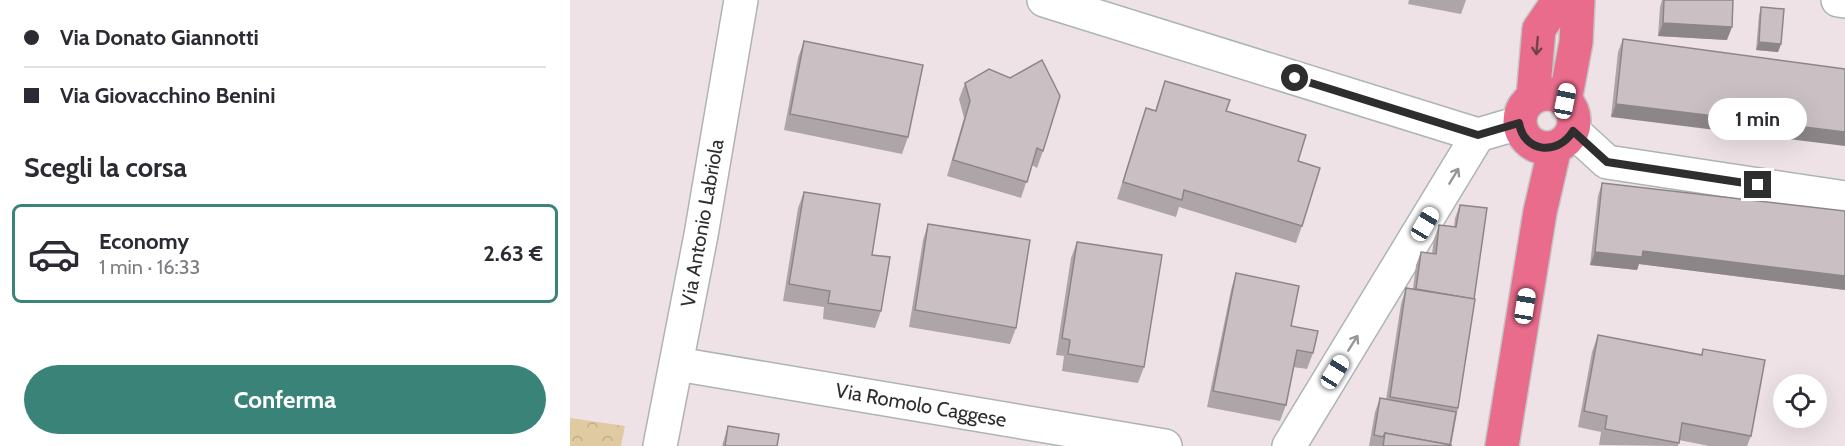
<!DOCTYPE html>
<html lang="it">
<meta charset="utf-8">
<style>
:root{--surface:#fff;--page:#f2f2f3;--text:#2b2b33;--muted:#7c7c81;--line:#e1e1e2;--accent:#3a8378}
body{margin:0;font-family:Cabin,sans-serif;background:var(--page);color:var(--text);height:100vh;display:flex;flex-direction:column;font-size:22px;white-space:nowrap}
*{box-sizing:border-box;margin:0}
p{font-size:20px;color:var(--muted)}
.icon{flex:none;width:33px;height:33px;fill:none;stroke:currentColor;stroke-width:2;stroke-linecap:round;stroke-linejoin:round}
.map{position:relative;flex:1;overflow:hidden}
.drawer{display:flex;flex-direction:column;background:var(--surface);width:570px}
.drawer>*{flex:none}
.guide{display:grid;align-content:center;height:132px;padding:0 24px;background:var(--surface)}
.controls{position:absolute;left:1203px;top:374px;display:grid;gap:12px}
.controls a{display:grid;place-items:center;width:54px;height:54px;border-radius:50%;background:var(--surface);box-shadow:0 6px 24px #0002;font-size:30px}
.end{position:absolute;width:27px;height:27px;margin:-14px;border:8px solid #2e2e2e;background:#fff;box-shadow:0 0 0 3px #fff}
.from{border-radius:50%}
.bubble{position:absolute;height:42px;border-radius:21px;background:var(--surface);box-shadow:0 6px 24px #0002;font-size:20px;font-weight:700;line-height:42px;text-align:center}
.car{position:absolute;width:18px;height:36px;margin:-18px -9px;border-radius:8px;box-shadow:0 0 4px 2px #0007;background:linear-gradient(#fff 24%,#345 0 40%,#fff 0 76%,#345 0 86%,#fff 0)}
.guide b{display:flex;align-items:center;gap:21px;height:57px;font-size:22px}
.guide b+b{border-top:2px solid var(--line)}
.guide i{width:15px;height:15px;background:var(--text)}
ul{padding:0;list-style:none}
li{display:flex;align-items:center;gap:18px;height:99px;margin:0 12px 9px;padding:0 12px;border:3px solid transparent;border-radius:9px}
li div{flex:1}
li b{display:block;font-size:22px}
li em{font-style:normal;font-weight:700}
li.on{border-color:var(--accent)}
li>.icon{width:54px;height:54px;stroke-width:1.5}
h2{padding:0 24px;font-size:27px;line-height:72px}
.action{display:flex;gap:12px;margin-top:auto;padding:12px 24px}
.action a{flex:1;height:69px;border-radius:36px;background:var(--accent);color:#fff;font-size:24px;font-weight:700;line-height:69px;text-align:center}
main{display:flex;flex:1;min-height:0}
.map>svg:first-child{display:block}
.park{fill:url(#park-crowns)}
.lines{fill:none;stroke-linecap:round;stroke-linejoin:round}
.minor-casing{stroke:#abb5b3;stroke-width:36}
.major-casing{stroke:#c4c4c4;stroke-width:36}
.minor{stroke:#fff;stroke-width:33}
.major{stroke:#e96c8c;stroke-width:33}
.wall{fill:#aea5a9}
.shaded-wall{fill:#8d8689}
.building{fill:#cac0c4;stroke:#8d8689;stroke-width:1.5}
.oneway{stroke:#6f444f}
.oneway2{stroke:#969696}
.route{stroke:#2e2e2e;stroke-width:8}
.labels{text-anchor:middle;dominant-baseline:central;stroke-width:4.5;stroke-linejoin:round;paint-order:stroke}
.street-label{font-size:20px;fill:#2e2e2e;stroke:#fff}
</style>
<main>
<section class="drawer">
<div class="guide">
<b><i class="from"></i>Via Donato Giannotti</b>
<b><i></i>Via Giovacchino Benini</b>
</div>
<h2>Scegli la corsa</h2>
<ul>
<li class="on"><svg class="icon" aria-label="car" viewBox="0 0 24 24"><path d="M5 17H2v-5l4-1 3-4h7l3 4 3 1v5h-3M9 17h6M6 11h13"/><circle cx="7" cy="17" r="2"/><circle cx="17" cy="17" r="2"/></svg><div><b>Economy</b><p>1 min · 16:33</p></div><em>2.63 €</em></li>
</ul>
<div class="action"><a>Conferma</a></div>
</section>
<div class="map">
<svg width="1275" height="446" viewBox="0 0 1275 446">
<defs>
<pattern id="park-crowns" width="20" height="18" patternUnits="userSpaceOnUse" patternTransform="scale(1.5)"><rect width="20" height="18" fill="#e0caa2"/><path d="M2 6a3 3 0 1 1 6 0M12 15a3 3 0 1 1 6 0" fill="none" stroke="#c0ae8c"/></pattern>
</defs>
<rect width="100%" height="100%" fill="#eee2e7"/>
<path class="park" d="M0,418L55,426L51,446H0Z"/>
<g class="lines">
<g class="minor-casing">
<g id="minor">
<path d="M474,0L908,135L949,123"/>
<path d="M1268,0L1275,1"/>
<path d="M1003,131L1037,162L1275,198"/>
<path d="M107,364L595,446"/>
<path d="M90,446L131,235L171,0"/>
<path d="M719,446L908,135"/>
</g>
</g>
<g class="major-casing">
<g id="major">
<circle cx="977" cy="121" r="27"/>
<path d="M963,97L969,29L989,0"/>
<path d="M995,101L1006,42L1008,0"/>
<path d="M932,446L970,212L985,147"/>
</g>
</g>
<use href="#minor" class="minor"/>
<use href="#major" class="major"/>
</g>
<g class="wall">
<path d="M839,0H896L891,14L838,4Z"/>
<path d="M1092,0H1163L1157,40L1088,36L1090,7Z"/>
<path d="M1191,7L1211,44L1208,52L1186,50L1189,15Z"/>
<path d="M1053,39L1275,69L1041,117L1048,52Z"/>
<path d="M234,41L338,137L332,154L214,130L228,58Z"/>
<path d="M595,81L656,111L728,161L732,226L726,243L609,207L606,217L547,199L570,125L576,108L585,111Z"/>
<path d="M395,83L473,151L467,168L462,165L451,198L377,176L394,118L389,99Z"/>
<path d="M1032,183L1275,290L1069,264L1067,270L1020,265L1028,196Z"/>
<path d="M234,192L302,255L311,311L305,328L253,319L254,307L213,301L228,208Z"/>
<path d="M890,205L888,408L881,446H799L805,412L810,398L816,400L831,304L836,288L843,289L846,265L851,252L862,253L864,239L869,225L884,227L885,218Z"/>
<path d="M358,224L446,328L440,344L339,327L353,240Z"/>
<path d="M507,242L574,367L568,383L492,371L494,356L486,355L501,258Z"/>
<path d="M666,273L721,326L743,353L737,369L723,367L716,405L710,421L637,407L661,290Z"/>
<path d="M1028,335L1131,355L1133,349L1181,436L1177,446H1139L1109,440L1108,446L1029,445L1031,432L1008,427L1022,352Z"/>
<path d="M158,426L207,446H152Z"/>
</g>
<g class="shaded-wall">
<path d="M1093,23L1162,27L1157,40L1088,36Z"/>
<path d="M1189,42L1211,44L1208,52L1186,50Z"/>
<path d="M1046,104L1275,132V146L1041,117Z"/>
<path d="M1073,251L1275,276V290L1069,264L1067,270L1020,265L1025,252Z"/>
</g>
<g class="building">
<path d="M1094,0H1163L1162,27L1093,23Z"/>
<path d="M1191,7L1214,9L1211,44L1189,42Z"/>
<path d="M1053,39L1275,69V132L1046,104Z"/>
<path d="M234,41L353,65L338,137L220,114Z"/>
<path d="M472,60L490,96L473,151L467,148L457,182L383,160L400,101L395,83L419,69L440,78Z"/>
<path d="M595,81L660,100L656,111L736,135L728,161L750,168L732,226L614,190L612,200L553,182L576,108L586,111Z"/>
<path d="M1032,183L1275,211V276L1073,251L1072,257L1025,252Z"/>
<path d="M234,192L310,204L302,255L320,257L311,311L258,303L260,291L219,284Z"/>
<path d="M890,205L917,208L904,299L846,289L851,252L866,254L869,225L886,227Z"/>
<path d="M358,224L460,240L446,328L345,310Z"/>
<path d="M507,242L592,255L574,367L498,354L500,340L492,338Z"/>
<path d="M666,273L729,286L721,326L748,331L743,353L727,350L716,405L643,391Z"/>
<path d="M836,288L905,299L888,408L820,397Z"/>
<path d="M1028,335L1132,355L1133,349L1195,360L1181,436L1112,423L1109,443L1035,429L1037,416L1014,411Z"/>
<path d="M810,398L886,412L880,445L815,433L813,437L804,435Z"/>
<path d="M158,426L209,434L207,446H155Z"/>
<path d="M815,433L881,445V446H813Z"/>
</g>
<defs><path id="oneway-shaft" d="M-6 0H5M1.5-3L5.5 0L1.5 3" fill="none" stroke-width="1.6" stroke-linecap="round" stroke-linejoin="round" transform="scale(1.5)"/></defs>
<use class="oneway" href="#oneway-shaft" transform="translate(967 46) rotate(95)"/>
<g class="oneway2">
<use href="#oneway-shaft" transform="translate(884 176) rotate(-59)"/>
<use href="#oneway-shaft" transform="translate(783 343) rotate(-58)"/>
</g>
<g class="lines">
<path class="route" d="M725,78L908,135L949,123C954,153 988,156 1003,131L1037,162L1188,185"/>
</g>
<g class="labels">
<g class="street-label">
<text transform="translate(132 223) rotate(-80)">Via Antonio Labriola</text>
<text transform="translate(351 405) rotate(10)">Via Romolo Caggese</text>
</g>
</g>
</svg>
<div class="controls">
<a><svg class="icon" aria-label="locate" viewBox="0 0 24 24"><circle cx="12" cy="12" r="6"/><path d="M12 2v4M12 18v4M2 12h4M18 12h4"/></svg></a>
</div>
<i class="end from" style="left:725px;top:78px"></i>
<i class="end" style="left:1188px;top:185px"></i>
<div class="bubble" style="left:1138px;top:98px;width:99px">1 min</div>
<i class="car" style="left:995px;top:101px;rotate:11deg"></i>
<i class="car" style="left:855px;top:224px;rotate:31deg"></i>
<i class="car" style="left:955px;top:306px;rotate:9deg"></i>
<i class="car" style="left:765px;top:372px;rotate:32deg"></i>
</div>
</main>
